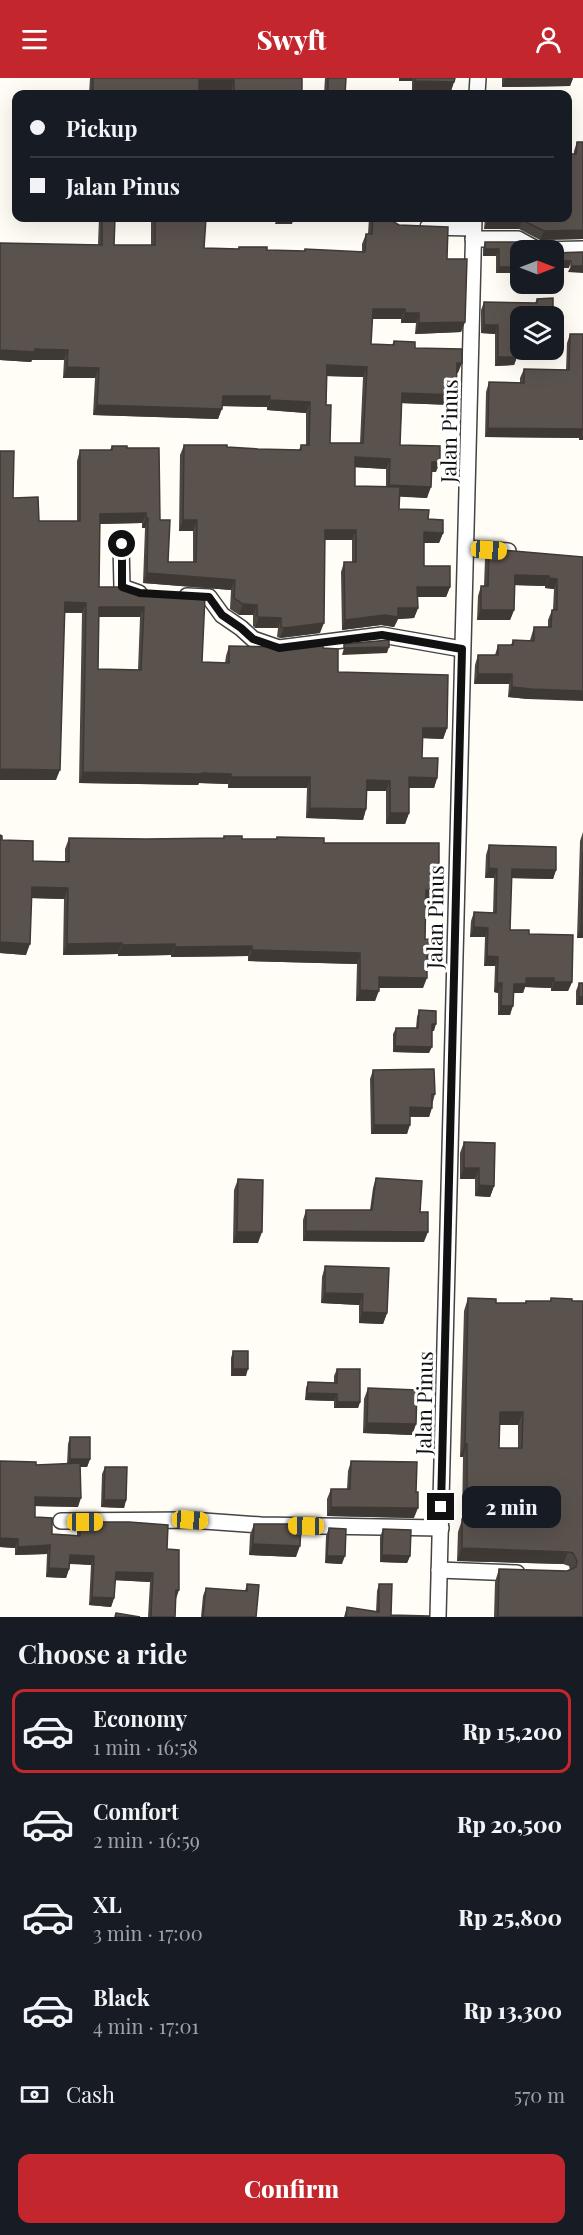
<!DOCTYPE html>
<meta charset="utf-8">
<style>
:root{--surface:#171b24;--page:#20242c;--text:#f1f3f6;--muted:#9ea1a6;--line:#363941;--accent:#c4262e}
body{margin:0;font-family:"Playfair Display",serif;background:var(--page);color:var(--text);height:100vh;display:flex;flex-direction:column;font-size:22px;white-space:nowrap}
*{box-sizing:border-box;margin:0}
p{font-size:20px;color:var(--muted)}
.icon{flex:none;width:33px;height:33px;fill:none;stroke:currentColor;stroke-width:2;stroke-linecap:round;stroke-linejoin:round}
.map{position:relative;height:1539px;overflow:hidden}
.drawer{display:flex;flex-direction:column;background:var(--surface);flex:1}
.drawer>*{flex:none}
.banner{position:absolute;left:12px;top:12px;width:560px;height:132px;border-radius:12px;box-shadow:0 6px 24px #0002;display:grid;align-content:center;height:132px;padding:0 18px;background:var(--surface)}
.needle{width:39px;rotate:90deg}
.buttons{position:absolute;left:510px;top:162px;display:grid;gap:12px}
.buttons a{display:grid;place-items:center;width:54px;height:54px;border-radius:12px;background:var(--surface);box-shadow:0 6px 24px #0002;font-size:30px}
.end{position:absolute;width:27px;height:27px;margin:-14px;border:8px solid #111;background:#fff;box-shadow:0 0 0 3px #fff}
.from{border-radius:50%}
.bubble{position:absolute;height:42px;border-radius:12px;background:var(--surface);box-shadow:0 6px 24px #0002;font-size:20px;font-weight:800;line-height:42px;text-align:center}
.car{position:absolute;width:18px;height:36px;margin:-18px -9px;border-radius:8px;box-shadow:0 0 4px 2px #0007;background:linear-gradient(#f5c518 24%,#345 0 40%,#f5c518 0 76%,#345 0 86%,#f5c518 0)}
.banner b{display:flex;align-items:center;gap:21px;height:57px;font-size:22px}
.banner b+b{border-top:2px solid var(--line)}
.banner i{width:15px;height:15px;background:var(--text)}
ul{padding:0;list-style:none}
li{display:flex;align-items:center;gap:18px;height:84px;margin:0 12px 9px;padding:0 6px;border:3px solid transparent;border-radius:12px}
li div{flex:1}
li b{display:block;font-size:22px}
li em{font-style:normal;font-weight:800}
li.on{border-color:var(--accent)}
li>.icon{width:54px;height:54px;stroke-width:1.5}
h2{padding:0 18px;font-size:27px;line-height:72px}
.pay{display:flex;align-items:center;gap:15px;height:66px;padding:0 18px;font-size:22px}
.pay p{margin-inline-start:auto}
.action{display:flex;gap:12px;margin-top:auto;padding:12px 18px}
.action a{flex:1;height:69px;border-radius:12px;background:var(--accent);color:#fff;font-size:24px;font-weight:800;line-height:69px;text-align:center}
header{display:flex;justify-content:space-between;align-items:center;height:78px;padding:0 18px;background:var(--accent);color:#fff;font-size:27px;font-weight:800}
.map>svg:first-child{display:block}
.lines{fill:none;stroke-linecap:round;stroke-linejoin:round}
.minor-casing{stroke:#444;stroke-width:18}
.minor{stroke:#fff;stroke-width:15}
.wall{fill:#4d4742;fill-rule:evenodd}
.shaded-wall{fill:#3f3936}
.building{fill:#5a524d;stroke:#3f3936;stroke-width:1.5;fill-rule:evenodd}
.route{stroke:#111;stroke-width:8}
.labels{text-anchor:middle;dominant-baseline:central;stroke-width:6;stroke-linejoin:round;paint-order:stroke}
.street-label{font-size:21px;fill:#111;stroke:#fff}
</style>
<header><svg class="icon" aria-label="menu" viewBox="0 0 24 24"><path d="M4 6h16M4 12h16M4 18h16"/></svg>Swyft<svg class="icon" aria-label="person" viewBox="0 0 24 24"><circle cx="12" cy="8" r="4"/><path d="M4 21q1-7 8-7t8 7"/></svg></header>
<div class="map">
<svg width="583" height="1539" viewBox="0 0 583 1539">
<rect width="100%" height="100%" fill="#fffdf5"/>
<g class="lines">
<g class="minor-casing">
<g id="minor">
<path d="M477,16L478,0"/>
<path d="M428,149L473,150"/>
<path d="M473,161H518L538,172L583,171"/>
<path d="M121,466L122,509L139,515"/>
<path d="M466,470L508,473"/>
<path d="M187,518L209,519L222,537L241,550L253,561L279,570L382,557L462,571"/>
<path d="M61,1443L190,1442L261,1447L441,1450"/>
<path d="M439,1492L517,1495"/>
<path d="M438,1539L474,140"/>
</g>
</g>
<use href="#minor" class="minor"/>
</g>
<g class="wall">
<path d="M90,0H302V16H230L231,13H199V16H89Z"/>
<path d="M325,0H346L345,16H324Z"/>
<path d="M399,0H455L451,13H412V3H399Z"/>
<path d="M502,0H573L570,8L502,9Z"/>
<path d="M577,64H583V161L540,162L519,151H484L485,140H567L574,73Z"/>
<path d="M99,140H115L114,167H151V140H206L204,170L238,171L239,169L267,172L304,173L305,171L362,174V166L366,156H368L369,140H393L391,141L392,143L447,181L465,244L461,254L415,256L416,245H401V241H372L371,266L392,267L394,263L415,270L458,295H457L456,317L452,327L402,325L400,367L436,394H431L427,420L399,418V431L428,441L443,455L439,465H424V488L450,509L446,519H418V530L414,540L398,541L394,549L381,547L342,552L341,494L344,484H352V462H325L320,555L280,560L277,559L278,550H255L253,548V537H239L230,531L231,512L143,505L145,450H142V445L100,446L99,509H125L202,584L225,585L226,578L229,568L323,570L338,594L447,650L443,661L422,660V680L437,700L434,710H409V735L405,746H386V713H367L366,731L363,742L306,740L307,710H228V706L199,705L198,707L79,705L82,535H64L56,702L13,420L39,443H77V383L80,372H110L112,368L127,370L160,442L168,484H193V453H179L180,377L184,367L258,371L299,372L301,367H306V335L267,332V329L222,328L218,341L93,337L95,300H63L64,282H32L31,284L0,282V165L98,167ZM327,298L363,299L360,365H330L326,327ZM355,389L386,391V408H355ZM99,539H140L138,592L98,591Z"/>
<path d="M485,164H518L520,195H496V178H483V171Z"/>
<path d="M553,220L516,266L517,279L514,287L495,288V256L481,255V232L484,224L535,225L537,221Z"/>
<path d="M570,256H583V362H579V360L485,359L486,314L489,304L520,305V300L524,291L566,292L567,265Z"/>
<path d="M489,471L583,479L528,621L508,619L509,606H474L475,587L478,577H495L498,567H511L513,562H530L531,559L534,549H548V542L552,532H553L554,511L545,510V508L515,507L514,532L510,542H477L478,518L481,508H484L485,481Z"/>
<path d="M583,754V860H577L580,763Z"/>
<path d="M0,757L2,762L33,783H65V771L69,760L146,761L223,760L224,758L242,761H276L277,759L324,765L439,790L443,812L439,823H426L425,861L443,876L439,886H427L423,910H379L375,923H356L357,886L248,883V878L171,879V877L118,878V876L63,877L64,821L32,820L26,877L0,875Z"/>
<path d="M489,767L556,792L553,801L511,800L510,852L529,856L572,904L568,913H551V910L525,909L523,915H514L510,937H498V915L494,914L495,888H484L485,859H470L471,843L474,834L493,835L494,800H485L486,777Z"/>
<path d="M579,905H583V927H576V913Z"/>
<path d="M419,932L434,953H432L429,975L393,974V956L396,950H416L417,939Z"/>
<path d="M373,992L435,1016L429,1039H410L407,1056H371L370,1001Z"/>
<path d="M464,1064L494,1108L490,1119L475,1118V1101H460V1075Z"/>
<path d="M376,1100L420,1134L424,1164L303,1163V1142L306,1132H370L373,1110Z"/>
<path d="M238,1101L258,1165H233L234,1112Z"/>
<path d="M325,1188L387,1235L383,1246L359,1245V1227L321,1225L322,1199Z"/>
<path d="M468,1220L496,1225H525L526,1223H550L551,1220L583,1539H494L495,1504L499,1491L567,1493L570,1492L569,1488L563,1486L457,1483L458,1454L462,1442L463,1379H460L464,1233ZM500,1347H518V1370H499Z"/>
<path d="M233,1273L246,1298H231V1280Z"/>
<path d="M337,1291L360,1324L358,1330H334V1323L305,1322L306,1310L308,1304L334,1305V1298Z"/>
<path d="M368,1310L416,1346L412,1357L363,1355L364,1321Z"/>
<path d="M70,1359L90,1381L87,1389H80L78,1429L35,1428V1439L52,1456L77,1457V1453L80,1444L167,1471L176,1521L175,1539H148L150,1504L115,1502L114,1520L111,1529L89,1527L91,1487L69,1486V1491L66,1500L46,1499L47,1476L15,1477V1470L0,1469V1383L36,1387L67,1386L68,1366Z"/>
<path d="M351,1383L414,1440L327,1438V1421L331,1411H347L348,1393Z"/>
<path d="M105,1389L126,1422L124,1430L101,1429L102,1396Z"/>
<path d="M254,1446L296,1479L249,1477L250,1457Z"/>
<path d="M329,1450L342,1486L325,1485L326,1458Z"/>
<path d="M383,1451L410,1478L407,1485L380,1484V1459Z"/>
<path d="M247,1506L256,1539H201L203,1518L206,1510L245,1513Z"/>
<path d="M379,1506L391,1537L429,1539H344L347,1529L376,1534L377,1513Z"/>
</g>
<g class="shaded-wall">
<path d="M400,0H413L412,3H399Z"/>
<path d="M505,0H573L570,8L502,9Z"/>
<path d="M199,2H234L231,13H195Z"/>
<path d="M415,3L454,4L451,13H412Z"/>
<path d="M277,140H294L292,146H275Z"/>
<path d="M488,142H522L519,151H484Z"/>
<path d="M583,152V161L540,162L544,153Z"/>
<path d="M485,171H499L496,178H483Z"/>
<path d="M554,183H571L569,190H554Z"/>
<path d="M571,188H583V195L568,194Z"/>
<path d="M499,189H520V195H496Z"/>
<path d="M373,231H405L401,241H369Z"/>
<path d="M405,235H419L416,245H401Z"/>
<path d="M465,244L461,254L415,256L419,245Z"/>
<path d="M484,247H498L495,256L481,255Z"/>
<path d="M516,258H520V266H513Z"/>
<path d="M554,258H561L557,266H554Z"/>
<path d="M35,271L68,272L64,282H32L31,284L0,282V272Z"/>
<path d="M498,279H517L514,287L495,288Z"/>
<path d="M457,285H462L458,295H453Z"/>
<path d="M327,287L367,289L363,299L323,298Z"/>
<path d="M67,289L99,290L95,300H63Z"/>
<path d="M402,315L456,317L452,327L398,325Z"/>
<path d="M223,318H270L267,329L219,328Z"/>
<path d="M270,322L310,324L306,335L267,332Z"/>
<path d="M97,327L222,331L218,341L93,337Z"/>
<path d="M488,350L583,351L579,360L485,359Z"/>
<path d="M582,353L583,362H579Z"/>
<path d="M355,379L390,381L386,391L351,389Z"/>
<path d="M432,384H440L436,394H428Z"/>
<path d="M389,407L431,409L427,420L385,418Z"/>
<path d="M146,435L142,445L96,446L100,436Z"/>
<path d="M146,440H148L145,450H142Z"/>
<path d="M183,442H197L193,453H179Z"/>
<path d="M325,452H356L352,462H322Z"/>
<path d="M424,454L443,455L439,465H420Z"/>
<path d="M147,495L235,502L231,512L143,505Z"/>
<path d="M515,497L549,498L545,508L511,507Z"/>
<path d="M549,500L557,501L554,511L545,510Z"/>
<path d="M417,509H450L446,519H414Z"/>
<path d="M65,524L86,525L82,535L61,534Z"/>
<path d="M243,526L257,527L253,537H239Z"/>
<path d="M99,529H144L140,539H95Z"/>
<path d="M398,530H418L414,540L398,541L394,549L381,547L342,552L345,542Z"/>
<path d="M481,532H514L510,542H477Z"/>
<path d="M259,539L281,540L278,550H255Z"/>
<path d="M324,545L320,555L280,560L284,550Z"/>
<path d="M389,569L387,575L342,577L344,570Z"/>
<path d="M478,596H512L509,606H474Z"/>
<path d="M512,609L583,613V623L528,621L508,619Z"/>
<path d="M423,650H447L443,661L419,660Z"/>
<path d="M0,691L60,692L56,702H0Z"/>
<path d="M83,694L202,695L231,696L228,706L199,705L198,707L79,705Z"/>
<path d="M231,699H310L307,710H228Z"/>
<path d="M409,699L437,700L434,710H405Z"/>
<path d="M367,702L390,703L386,713H363Z"/>
<path d="M310,730L366,731L363,742L306,740Z"/>
<path d="M390,735H409L405,746H386Z"/>
<path d="M489,790L497,791L494,800H485Z"/>
<path d="M512,791L556,792L553,801L508,800Z"/>
<path d="M32,809L68,810L64,821L28,820Z"/>
<path d="M426,812H443L439,823H422Z"/>
<path d="M474,849L488,850L485,859H470Z"/>
<path d="M581,850H583V860H577Z"/>
<path d="M0,864L30,866L26,877L0,875Z"/>
<path d="M122,865L118,876L63,877L67,866Z"/>
<path d="M175,866L171,877L118,878L122,867Z"/>
<path d="M252,868L248,878L171,879L175,869Z"/>
<path d="M252,872L360,875L357,886L248,883Z"/>
<path d="M427,875L443,876L439,886H423Z"/>
<path d="M487,878L498,879L495,888H484Z"/>
<path d="M379,899L427,900L423,910H375Z"/>
<path d="M526,900H554L551,910L525,909L523,915H510L514,906Z"/>
<path d="M554,904H572L568,913H551Z"/>
<path d="M497,905H502L498,915L494,914Z"/>
<path d="M360,912L379,913L375,923H356Z"/>
<path d="M579,919H583V927H576Z"/>
<path d="M501,928H513L510,937H498Z"/>
<path d="M432,946H436L434,953H430Z"/>
<path d="M395,968L432,969L429,975L393,974Z"/>
<path d="M410,1029L432,1030L429,1039L407,1038Z"/>
<path d="M374,1047H410L407,1056H371Z"/>
<path d="M464,1090H479L475,1101H460Z"/>
<path d="M479,1107L494,1108L490,1119L475,1118Z"/>
<path d="M306,1153L428,1154L424,1164L303,1163Z"/>
<path d="M237,1154H262L258,1165H233Z"/>
<path d="M325,1215L363,1216L359,1227L321,1225Z"/>
<path d="M362,1234L387,1235L383,1246L359,1245Z"/>
<path d="M233,1291H248L246,1298H231Z"/>
<path d="M307,1315L337,1316L334,1323L305,1322Z"/>
<path d="M337,1324H360L358,1330H334Z"/>
<path d="M500,1334H523L518,1347H495Z"/>
<path d="M367,1345L416,1346L412,1357L363,1355Z"/>
<path d="M465,1366H467L463,1379H460Z"/>
<path d="M70,1381H90L87,1389L67,1388Z"/>
<path d="M35,1419L81,1420L78,1429L32,1428Z"/>
<path d="M104,1422H126L124,1430L101,1429Z"/>
<path d="M331,1429L418,1430L414,1440L327,1438Z"/>
<path d="M0,1460L18,1461L15,1470L0,1469Z"/>
<path d="M253,1466L300,1468L296,1479L249,1477Z"/>
<path d="M50,1467L47,1476L15,1477L18,1469Z"/>
<path d="M462,1470L568,1474L563,1486L457,1483Z"/>
<path d="M70,1477L94,1478L91,1487L67,1485Z"/>
<path d="M382,1477L410,1478L407,1485L380,1484Z"/>
<path d="M327,1478H345L342,1486L325,1485Z"/>
<path d="M49,1490L69,1491L66,1500L46,1499Z"/>
<path d="M116,1494L153,1495L150,1504L112,1502Z"/>
<path d="M176,1512H179L176,1521H173Z"/>
<path d="M92,1519L114,1520L111,1529L89,1527Z"/>
</g>
<g class="building">
<path d="M93,0H302V16H234V2H199V16H93Z"/>
<path d="M328,0H346L345,16H328Z"/>
<path d="M415,0H455L454,4L415,3Z"/>
<path d="M577,64H583V152L544,153L522,142H488V140H567V76H576Z"/>
<path d="M102,140H115L114,167H155V140H206L204,170L239,171V169H267V172L305,173V171L365,174L366,156H372L373,140H391L392,143L399,147L448,149L447,181H467L465,244L419,245V235H405V231H373L371,266L394,267V263L415,264V270L462,271V285H457L456,317L402,315L400,367L440,368V384H432L431,409L389,407L390,381L355,379V408L400,409L399,431L429,432L428,441L443,442V455L424,454V488H450V509H417L418,530H398V539L385,537L345,542L344,484H356V452H325L324,545L284,550L281,549V540L259,539L257,537V527L243,526L234,520L235,502L147,495L148,440H146V435L100,436L99,509H125L143,514L205,518L202,584L229,585V568L284,569L323,564V570L338,571V594L448,597L447,650H423L422,680H438L437,700L409,699V735H390V703L367,702L366,731L310,730V699H231V696L202,695V696L83,694L86,525L65,524L60,692L0,691V373H14L13,420L38,419L39,443H80V372H112V368H127V370H159L160,442H170L168,484H196L197,442H183L184,367H227V369L258,371L301,372V367H309L310,324L270,322V318H223L222,331L97,327L99,290L67,289L68,272L35,271V274L0,272V165L102,167ZM327,287L367,289L363,365H330L331,327H326ZM99,529H144L141,592L98,591Z"/>
<path d="M485,164H518L536,172H520V189H499V171H485Z"/>
<path d="M583,174V188H571V183H554V175Z"/>
<path d="M553,220V238H520V258H516L517,279H498V247H484V224L537,225V221Z"/>
<path d="M560,241L561,258H554V242Z"/>
<path d="M570,256H583V353V351L488,350L489,304L524,305V291L569,292Z"/>
<path d="M489,471L583,479V613L531,611L512,609V596H478V577H498V567H513V562L534,563V549H551L552,532H557V501L549,500V498L515,497L514,532H481V508H488Z"/>
<path d="M389,562V569L344,570V566Z"/>
<path d="M0,757L2,758V762L33,763V783L69,784V760L146,761L224,760V758H242V761H277V759L324,760V765H439V790H444L443,812H426L425,861L443,862V876L427,875V900L379,899V913L360,912V875L252,872V868L175,869V866L122,867V865L67,866L68,810L32,809L30,866L0,864Z"/>
<path d="M489,767L556,769V792L512,791L510,852H529V856L573,857L572,904H554V900H526V906H514L513,928H501L502,905H497L498,879L487,878L488,850L474,849V834L496,835L497,791L489,790Z"/>
<path d="M583,774V850H581Z"/>
<rect x="579" y="905" width="4" height="14"/>
<path d="M419,932L436,933V946H432V969L395,968L396,950H418Z"/>
<path d="M434,991L435,1016H432V1030L410,1029V1047H374L373,992Z"/>
<path d="M464,1064L495,1065L494,1108L479,1107V1090H464Z"/>
<path d="M376,1100L422,1103L420,1134H428V1154L306,1153V1132H372Z"/>
<path d="M238,1101L263,1102L262,1154H237Z"/>
<path d="M325,1188L389,1190L387,1235L362,1234L363,1216L325,1215Z"/>
<path d="M468,1220L496,1221V1225H526V1223H551V1220L572,1221V1223H583V1539H498L499,1491L567,1493L576,1489L577,1483L573,1475L568,1474L462,1470V1441H467V1366H465ZM500,1334H523L522,1370H499Z"/>
<rect x="233" y="1273" width="15" height="18"/>
<path d="M337,1291H360V1324H337V1316L307,1315L308,1304L337,1305Z"/>
<path d="M368,1310L417,1312L416,1346L367,1345Z"/>
<rect x="70" y="1359" width="20" height="22"/>
<path d="M0,1383L36,1384V1387L80,1385L81,1420L35,1419V1439L52,1440V1456L80,1458V1444H129L168,1447L167,1471L179,1472V1512H176L175,1539H151L153,1495L116,1494L114,1520L92,1519L94,1478L70,1477L69,1491L49,1490L50,1467L18,1469V1461L0,1460Z"/>
<path d="M351,1383L417,1384L416,1414H418V1430L331,1429V1411H350Z"/>
<path d="M105,1389H127L126,1422H104Z"/>
<path d="M254,1446H301L300,1468L253,1466Z"/>
<path d="M329,1450L346,1451L345,1478H327Z"/>
<path d="M383,1451L411,1452L410,1478L382,1477Z"/>
<path d="M247,1506L259,1507L256,1539H203L206,1510L247,1513Z"/>
<path d="M379,1506H392L391,1537L429,1538V1539H346L347,1529L379,1534Z"/>
<path d="M116,1535L140,1539H115Z"/>
</g>
<g class="lines">
<path class="route" d="M122,466V509L140,515L209,519L222,537L241,550L253,561L279,570L382,557L462,571L441,1429"/>
</g>
<g class="labels">
<g class="street-label">
<text transform="translate(448 353) rotate(-89)">Jalan Pinus</text>
<text transform="translate(434 839) rotate(-89)">Jalan Pinus</text>
<text transform="translate(423 1325) rotate(-89)">Jalan Pinus</text>
</g>
</g>
</svg>
<div class="buttons">
<a><svg class="needle" viewBox="-14 -14 28 28"><path d="M0-13l5 13h-10z" fill="#e53935"/><path d="M0 13l5-13h-10z" fill="#9ea1a6"/></svg></a>
<a><svg class="icon" aria-label="layers" viewBox="0 0 24 24"><path d="M12 4l9 5-9 5-9-5zM3 14l9 5 9-5"/></svg></a>
</div>
<i class="end from" style="left:122px;top:466px"></i>
<i class="end" style="left:441px;top:1429px"></i>
<div class="bubble" style="left:462px;top:1408px;width:99px">2 min</div>
<i class="car" style="left:489px;top:472px;rotate:94deg"></i>
<i class="car" style="left:190px;top:1442px;rotate:94deg"></i>
<i class="car" style="left:85px;top:1444px;rotate:90deg"></i>
<i class="car" style="left:306px;top:1448px;rotate:271deg"></i>
<div class="banner">
<b><i class="from"></i>Pickup</b>
<b><i></i>Jalan Pinus</b>
</div>
</div>
<section class="drawer">
<h2>Choose a ride</h2>
<ul>
<li class="on"><svg class="icon" aria-label="car" viewBox="0 0 24 24"><path d="M5 17H2v-5l4-1 3-4h7l3 4 3 1v5h-3M9 17h6M6 11h13"/><circle cx="7" cy="17" r="2"/><circle cx="17" cy="17" r="2"/></svg><div><b>Economy</b><p>1 min · 16:58</p></div><em>Rp 15,200</em></li>
<li><svg class="icon" aria-label="car" viewBox="0 0 24 24"><path d="M5 17H2v-5l4-1 3-4h7l3 4 3 1v5h-3M9 17h6M6 11h13"/><circle cx="7" cy="17" r="2"/><circle cx="17" cy="17" r="2"/></svg><div><b>Comfort</b><p>2 min · 16:59</p></div><em>Rp 20,500</em></li>
<li><svg class="icon" aria-label="car" viewBox="0 0 24 24"><path d="M5 17H2v-5l4-1 3-4h7l3 4 3 1v5h-3M9 17h6M6 11h13"/><circle cx="7" cy="17" r="2"/><circle cx="17" cy="17" r="2"/></svg><div><b>XL</b><p>3 min · 17:00</p></div><em>Rp 25,800</em></li>
<li><svg class="icon" aria-label="car" viewBox="0 0 24 24"><path d="M5 17H2v-5l4-1 3-4h7l3 4 3 1v5h-3M9 17h6M6 11h13"/><circle cx="7" cy="17" r="2"/><circle cx="17" cy="17" r="2"/></svg><div><b>Black</b><p>4 min · 17:01</p></div><em>Rp 13,300</em></li>
</ul>
<div class="pay"><svg class="icon" aria-label="cash" viewBox="0 0 24 24"><path d="M3 7h18v10H3z"/><circle cx="12" cy="12" r="2"/></svg>Cash<p>570 m</p></div>
<div class="action"><a>Confirm</a></div>
</section>
